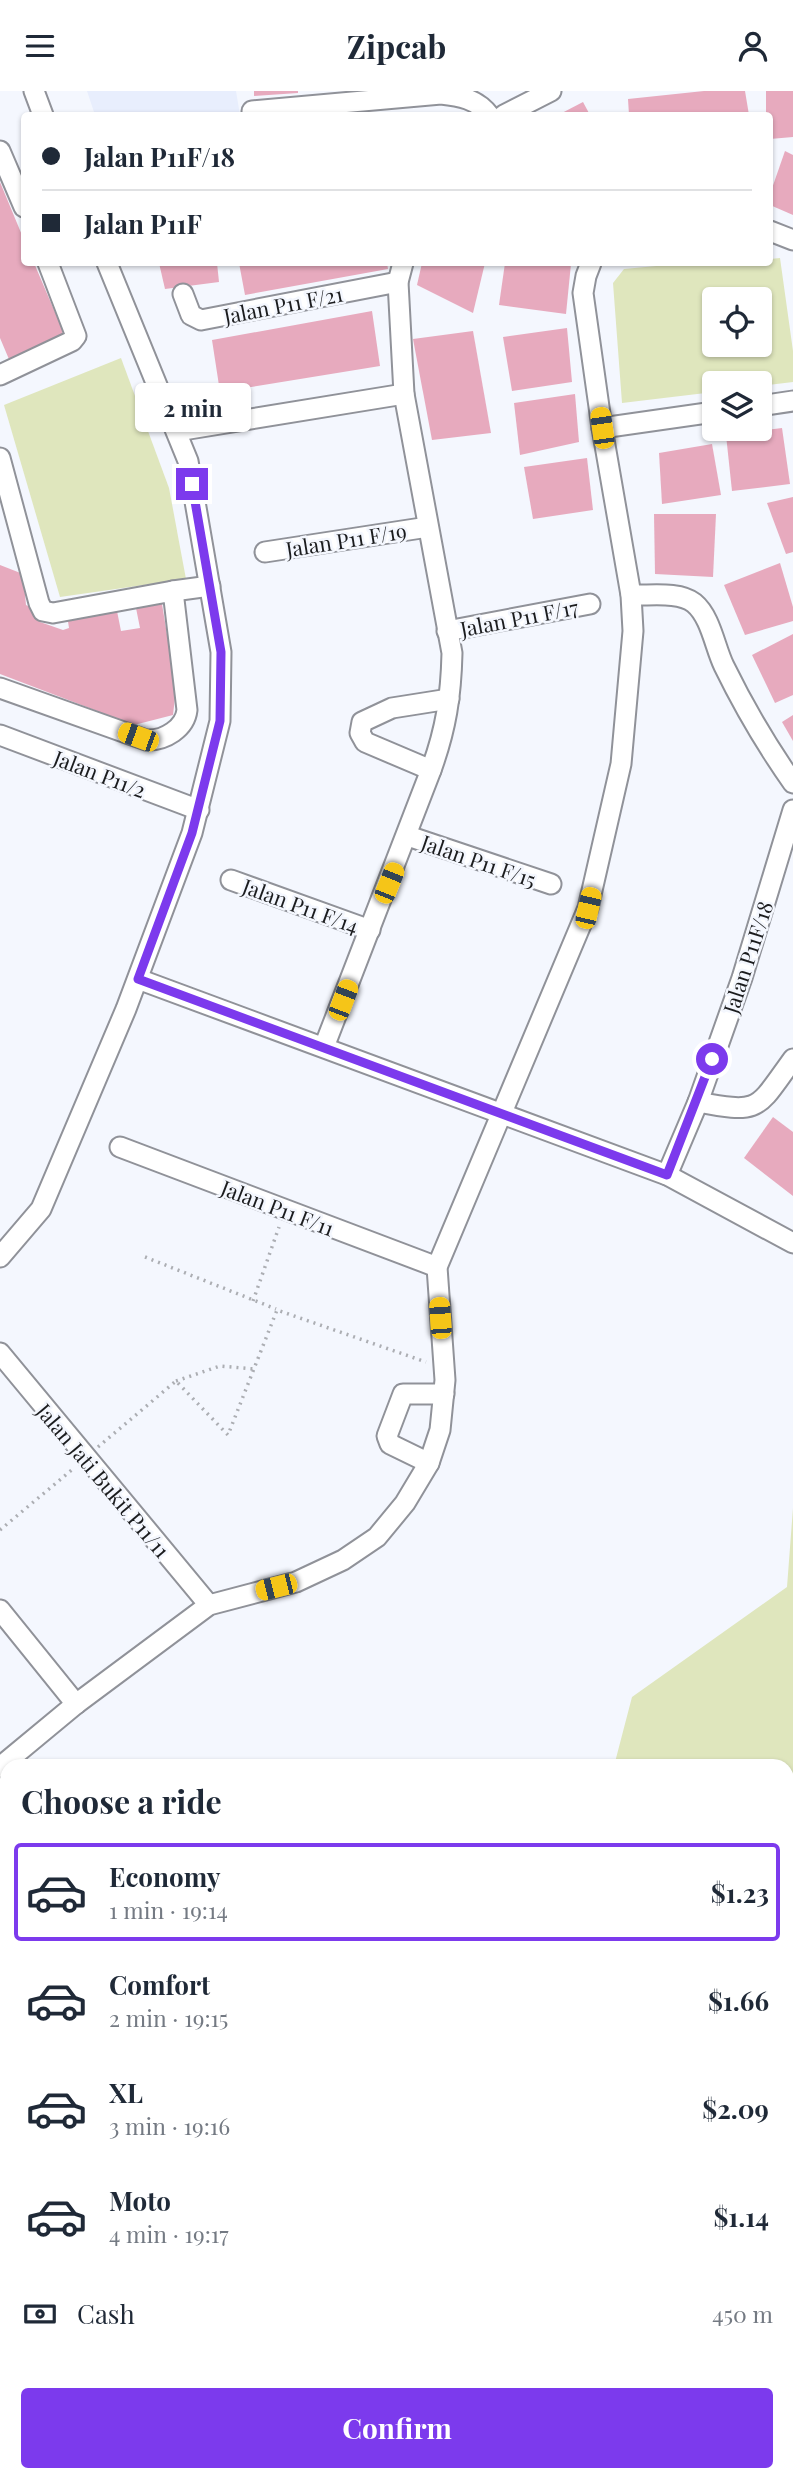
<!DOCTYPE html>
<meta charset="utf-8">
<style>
:root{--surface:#fff;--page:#f2f2f3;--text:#1f2937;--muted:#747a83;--line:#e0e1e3;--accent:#7c3aed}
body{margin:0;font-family:"Playfair Display",serif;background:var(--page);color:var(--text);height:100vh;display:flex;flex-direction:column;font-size:26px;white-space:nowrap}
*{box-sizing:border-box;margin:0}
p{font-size:23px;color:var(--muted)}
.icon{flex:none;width:38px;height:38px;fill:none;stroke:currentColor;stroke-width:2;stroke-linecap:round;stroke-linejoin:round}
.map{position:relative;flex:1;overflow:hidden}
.details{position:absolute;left:0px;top:1668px;width:794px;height:723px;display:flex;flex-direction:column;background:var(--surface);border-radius:21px 21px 0 0;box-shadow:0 2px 5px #0004}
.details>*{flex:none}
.banner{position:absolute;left:21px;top:21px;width:752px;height:154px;border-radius:7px;box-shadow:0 2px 5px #0004;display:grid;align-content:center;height:154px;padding:0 21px;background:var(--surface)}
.fabs{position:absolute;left:702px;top:196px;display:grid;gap:14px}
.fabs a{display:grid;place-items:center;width:70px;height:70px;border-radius:7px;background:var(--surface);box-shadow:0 2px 5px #0004;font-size:35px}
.end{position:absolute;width:32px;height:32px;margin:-16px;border:9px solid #7c3aed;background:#fff;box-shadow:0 0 0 4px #fff}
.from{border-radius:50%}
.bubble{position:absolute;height:49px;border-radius:7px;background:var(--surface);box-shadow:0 2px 5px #0004;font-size:23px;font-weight:700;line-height:49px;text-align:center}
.car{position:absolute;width:21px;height:42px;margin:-21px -10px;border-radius:9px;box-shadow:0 0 5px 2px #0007;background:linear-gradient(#f5c518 24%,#345 0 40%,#f5c518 0 76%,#345 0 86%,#f5c518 0)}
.banner b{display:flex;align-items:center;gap:24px;height:66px;font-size:26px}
.banner b+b{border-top:2px solid var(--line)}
.banner i{width:18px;height:18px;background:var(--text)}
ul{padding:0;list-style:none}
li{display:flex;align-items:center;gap:21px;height:98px;margin:0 14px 10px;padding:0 7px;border:4px solid transparent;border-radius:7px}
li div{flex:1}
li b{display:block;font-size:26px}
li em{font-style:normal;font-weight:700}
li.active{border-color:var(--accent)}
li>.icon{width:63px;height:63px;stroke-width:1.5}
h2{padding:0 21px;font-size:32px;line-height:84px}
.pay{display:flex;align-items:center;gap:18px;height:77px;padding:0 21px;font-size:26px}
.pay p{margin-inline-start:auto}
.button{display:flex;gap:14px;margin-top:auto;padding:14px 21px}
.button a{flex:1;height:80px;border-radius:7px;background:var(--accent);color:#fff;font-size:28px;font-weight:700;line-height:80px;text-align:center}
header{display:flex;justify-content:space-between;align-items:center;height:91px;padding:0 21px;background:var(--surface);font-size:32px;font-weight:700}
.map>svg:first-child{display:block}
.built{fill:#e8eefd}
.green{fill:#dfe6bd;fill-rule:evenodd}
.building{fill:#e7aabe}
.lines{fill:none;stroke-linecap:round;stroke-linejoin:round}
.minor-casing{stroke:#909299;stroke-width:23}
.major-casing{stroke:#909299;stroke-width:28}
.path{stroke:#acaeb3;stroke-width:3.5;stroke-dasharray:2 5;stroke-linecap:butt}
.minor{stroke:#fff;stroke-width:19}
.major{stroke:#fff;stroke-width:24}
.route{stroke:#7c3aed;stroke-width:9}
.labels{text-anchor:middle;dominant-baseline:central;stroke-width:5;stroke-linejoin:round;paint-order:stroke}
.street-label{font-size:21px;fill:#1b1c1e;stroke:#f4f7fe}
</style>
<header><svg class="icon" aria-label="menu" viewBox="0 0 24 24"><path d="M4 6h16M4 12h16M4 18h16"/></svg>Zipcab<svg class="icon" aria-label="person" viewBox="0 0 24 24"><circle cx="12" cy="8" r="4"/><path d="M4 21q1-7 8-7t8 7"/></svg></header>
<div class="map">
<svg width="793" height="2389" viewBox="0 0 793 2389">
<rect width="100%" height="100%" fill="#f4f7fe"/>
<path class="built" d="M87,0H236L240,24H95Z"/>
<g class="green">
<path d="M780,167L793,260V291L760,295V292H714V301L622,312L613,192L624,178L688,172H770V168ZM714,208H760V254H714Z"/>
<path d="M121,267L169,397L186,488L60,506L4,314Z"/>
<path d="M793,1417V2162H788V1675H614L632,1606L787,1496Z"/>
</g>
<g class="building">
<path d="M254,0H298V2L254,5Z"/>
<path d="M704,0H745L749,24H629L628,8Z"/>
<path d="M766,0H793V46L770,48V24H766Z"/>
<path d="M583,11L590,24H558Z"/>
<path d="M785,60L793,64V124L770,114V103Z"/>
<path d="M0,91L24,149V172H34L63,240L58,254L11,273L0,247Z"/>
<path d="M159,172H217L219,191L165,198Z"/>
<path d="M239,172H387L388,178L245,204Z"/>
<path d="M422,172H485L473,222L417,194Z"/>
<path d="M505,172L571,173L566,223L499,214Z"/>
<path d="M372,220L380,275L220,301L212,249Z"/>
<path d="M567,237L572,291L512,300L503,246Z"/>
<path d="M473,240L491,342L432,349L413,248Z"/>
<path d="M575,303L579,351L520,364L514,312Z"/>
<path d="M782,337L790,393L732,400L726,344Z"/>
<path d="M712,353L721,404L662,413L659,362Z"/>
<path d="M587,367L593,419L533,428L524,376Z"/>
<path d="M793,406V461L786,463L767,412Z"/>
<path d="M654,423H716L713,486L655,483Z"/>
<path d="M780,472L793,516V530L745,544L724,494Z"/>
<path d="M0,474L23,483L26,514L43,522L40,531L63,539L69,537L67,524L116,515L121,540L140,537L135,512L161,507L176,598L173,624L134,634L0,583Z"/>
<path d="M793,543V604L775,612L752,564Z"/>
<path d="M793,624V650L782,631Z"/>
<path d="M773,1026L793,1041V1105L744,1067Z"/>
</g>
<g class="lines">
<g class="minor-casing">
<g id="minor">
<path d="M34,0L43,24"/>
<path d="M252,20L441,3C460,5 477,8 489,24"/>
<path d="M504,24L551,0"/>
<path d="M0,60L24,116"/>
<path d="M770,140L793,149"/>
<path d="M183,203L191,224L201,229L398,191"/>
<path d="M0,284L72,250L76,245L48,172"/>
<path d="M760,315L793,310"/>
<path d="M602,337L714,321"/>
<path d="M177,340L404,303"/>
<path d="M0,367L39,512L43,520L53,522L173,500L187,619C185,637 165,650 146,649L0,597"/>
<path d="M265,461L428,436"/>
<path d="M173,500L210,495"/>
<path d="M631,504C649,505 679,500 694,512C711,526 715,557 724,575C744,616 767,655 793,692"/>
<path d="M447,540L590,513"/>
<path d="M0,644L199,719"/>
<path d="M431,679L365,651L360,642L362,631L392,617L449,608"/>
<path d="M408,745L551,793"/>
<path d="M231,789L370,839"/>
<path d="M138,888L667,1084L793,1152"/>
<path d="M324,956L431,679C446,638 451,605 452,562L404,303L398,191L403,172"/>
<path d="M698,1011C761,1023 756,1019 793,968"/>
<path d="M120,1056L437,1176"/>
<path d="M667,1084L698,1011L742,887L793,719"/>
<path d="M0,1166L41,1118L126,918L192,742L220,630L221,561L188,370L107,172"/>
<path d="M0,1262L209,1514"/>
<path d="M429,1372L390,1353L387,1345L403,1303H444"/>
<path d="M0,1519L76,1613"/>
<path d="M0,1676L76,1613L209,1514L296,1491L343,1469L377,1446L405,1412L429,1372L440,1339L445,1289L437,1176L588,817L621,673L633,540L631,504L602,337L583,202L586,185L591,172"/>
<path d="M569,2384L571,2389"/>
</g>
</g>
<g class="major-casing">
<g id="major">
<path d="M788,2215H793"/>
<path d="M788,2262H793"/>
<path d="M0,2371L7,2373"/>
<path d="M93,2384H138"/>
<path d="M321,2389L335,2384"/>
</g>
</g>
<g class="path">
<path d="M145,1166L276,1218"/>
<path d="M253,1210L279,1136"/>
<path d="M176,1290L220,1275L254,1278"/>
<path d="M98,1356L176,1290L228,1344L277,1219L426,1271"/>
<path d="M0,1439L74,1377"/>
</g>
<use href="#minor" class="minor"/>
<use href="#major" class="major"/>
</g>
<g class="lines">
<path class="route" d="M192,393L221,561L220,630L192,742L138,888L667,1084L712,968"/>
</g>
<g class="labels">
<g class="street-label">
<text transform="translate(283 213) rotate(-11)">Jalan P11 F/21</text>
<text transform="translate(346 448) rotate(-9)">Jalan P11 F/19</text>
<text transform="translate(519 526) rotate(-11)">Jalan P11 F/17</text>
<text transform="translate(100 682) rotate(21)">Jalan P11/2</text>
<text transform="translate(479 769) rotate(19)">Jalan P11 F/15</text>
<text transform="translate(301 814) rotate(20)">Jalan P11 F/14</text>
<text transform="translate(747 866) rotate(-72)">Jalan P11F/18</text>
<text transform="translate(278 1116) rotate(21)">Jalan P11 F/11</text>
<text transform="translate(104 1389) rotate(50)">Jalan Jati Bukit P11/11</text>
</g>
</g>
</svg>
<div class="fabs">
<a><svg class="icon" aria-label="locate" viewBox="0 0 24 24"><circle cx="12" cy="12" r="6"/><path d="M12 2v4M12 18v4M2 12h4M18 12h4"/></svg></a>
<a><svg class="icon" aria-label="layers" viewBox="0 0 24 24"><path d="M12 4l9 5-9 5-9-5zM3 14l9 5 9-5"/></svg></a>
</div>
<i class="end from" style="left:712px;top:968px"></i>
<i class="end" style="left:192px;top:393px"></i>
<div class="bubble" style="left:135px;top:292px;width:116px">2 min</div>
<i class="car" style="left:602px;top:337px;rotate:352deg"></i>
<i class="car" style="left:138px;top:646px;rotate:290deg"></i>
<i class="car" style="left:389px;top:792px;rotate:22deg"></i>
<i class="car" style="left:588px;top:817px;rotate:13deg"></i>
<i class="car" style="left:343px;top:909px;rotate:21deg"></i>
<i class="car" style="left:440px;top:1227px;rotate:356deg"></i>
<i class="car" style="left:276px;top:1496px;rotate:256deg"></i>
<div class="banner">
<b><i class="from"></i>Jalan P11F/18</b>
<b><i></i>Jalan P11F</b>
</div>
<section class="details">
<h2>Choose a ride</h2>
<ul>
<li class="active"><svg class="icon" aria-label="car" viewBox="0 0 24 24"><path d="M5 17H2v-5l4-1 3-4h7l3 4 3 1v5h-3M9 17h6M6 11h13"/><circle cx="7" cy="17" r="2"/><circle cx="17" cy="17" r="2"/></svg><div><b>Economy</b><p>1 min · 19:14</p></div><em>$1.23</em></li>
<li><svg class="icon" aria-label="car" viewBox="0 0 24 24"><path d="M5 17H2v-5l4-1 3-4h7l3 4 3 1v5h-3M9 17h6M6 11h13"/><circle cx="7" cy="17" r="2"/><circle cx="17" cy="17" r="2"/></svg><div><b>Comfort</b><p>2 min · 19:15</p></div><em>$1.66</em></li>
<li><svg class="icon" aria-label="car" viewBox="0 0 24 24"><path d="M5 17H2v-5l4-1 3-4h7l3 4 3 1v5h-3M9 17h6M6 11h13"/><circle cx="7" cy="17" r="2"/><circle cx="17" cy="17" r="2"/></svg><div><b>XL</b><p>3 min · 19:16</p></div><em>$2.09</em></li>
<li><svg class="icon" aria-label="car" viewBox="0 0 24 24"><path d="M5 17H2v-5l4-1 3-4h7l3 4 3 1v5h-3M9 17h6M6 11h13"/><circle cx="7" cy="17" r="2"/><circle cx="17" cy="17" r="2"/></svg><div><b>Moto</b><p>4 min · 19:17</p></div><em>$1.14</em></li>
</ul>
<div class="pay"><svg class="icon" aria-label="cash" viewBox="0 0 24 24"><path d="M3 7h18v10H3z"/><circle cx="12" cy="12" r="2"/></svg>Cash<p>450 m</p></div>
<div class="button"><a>Confirm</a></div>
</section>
</div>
